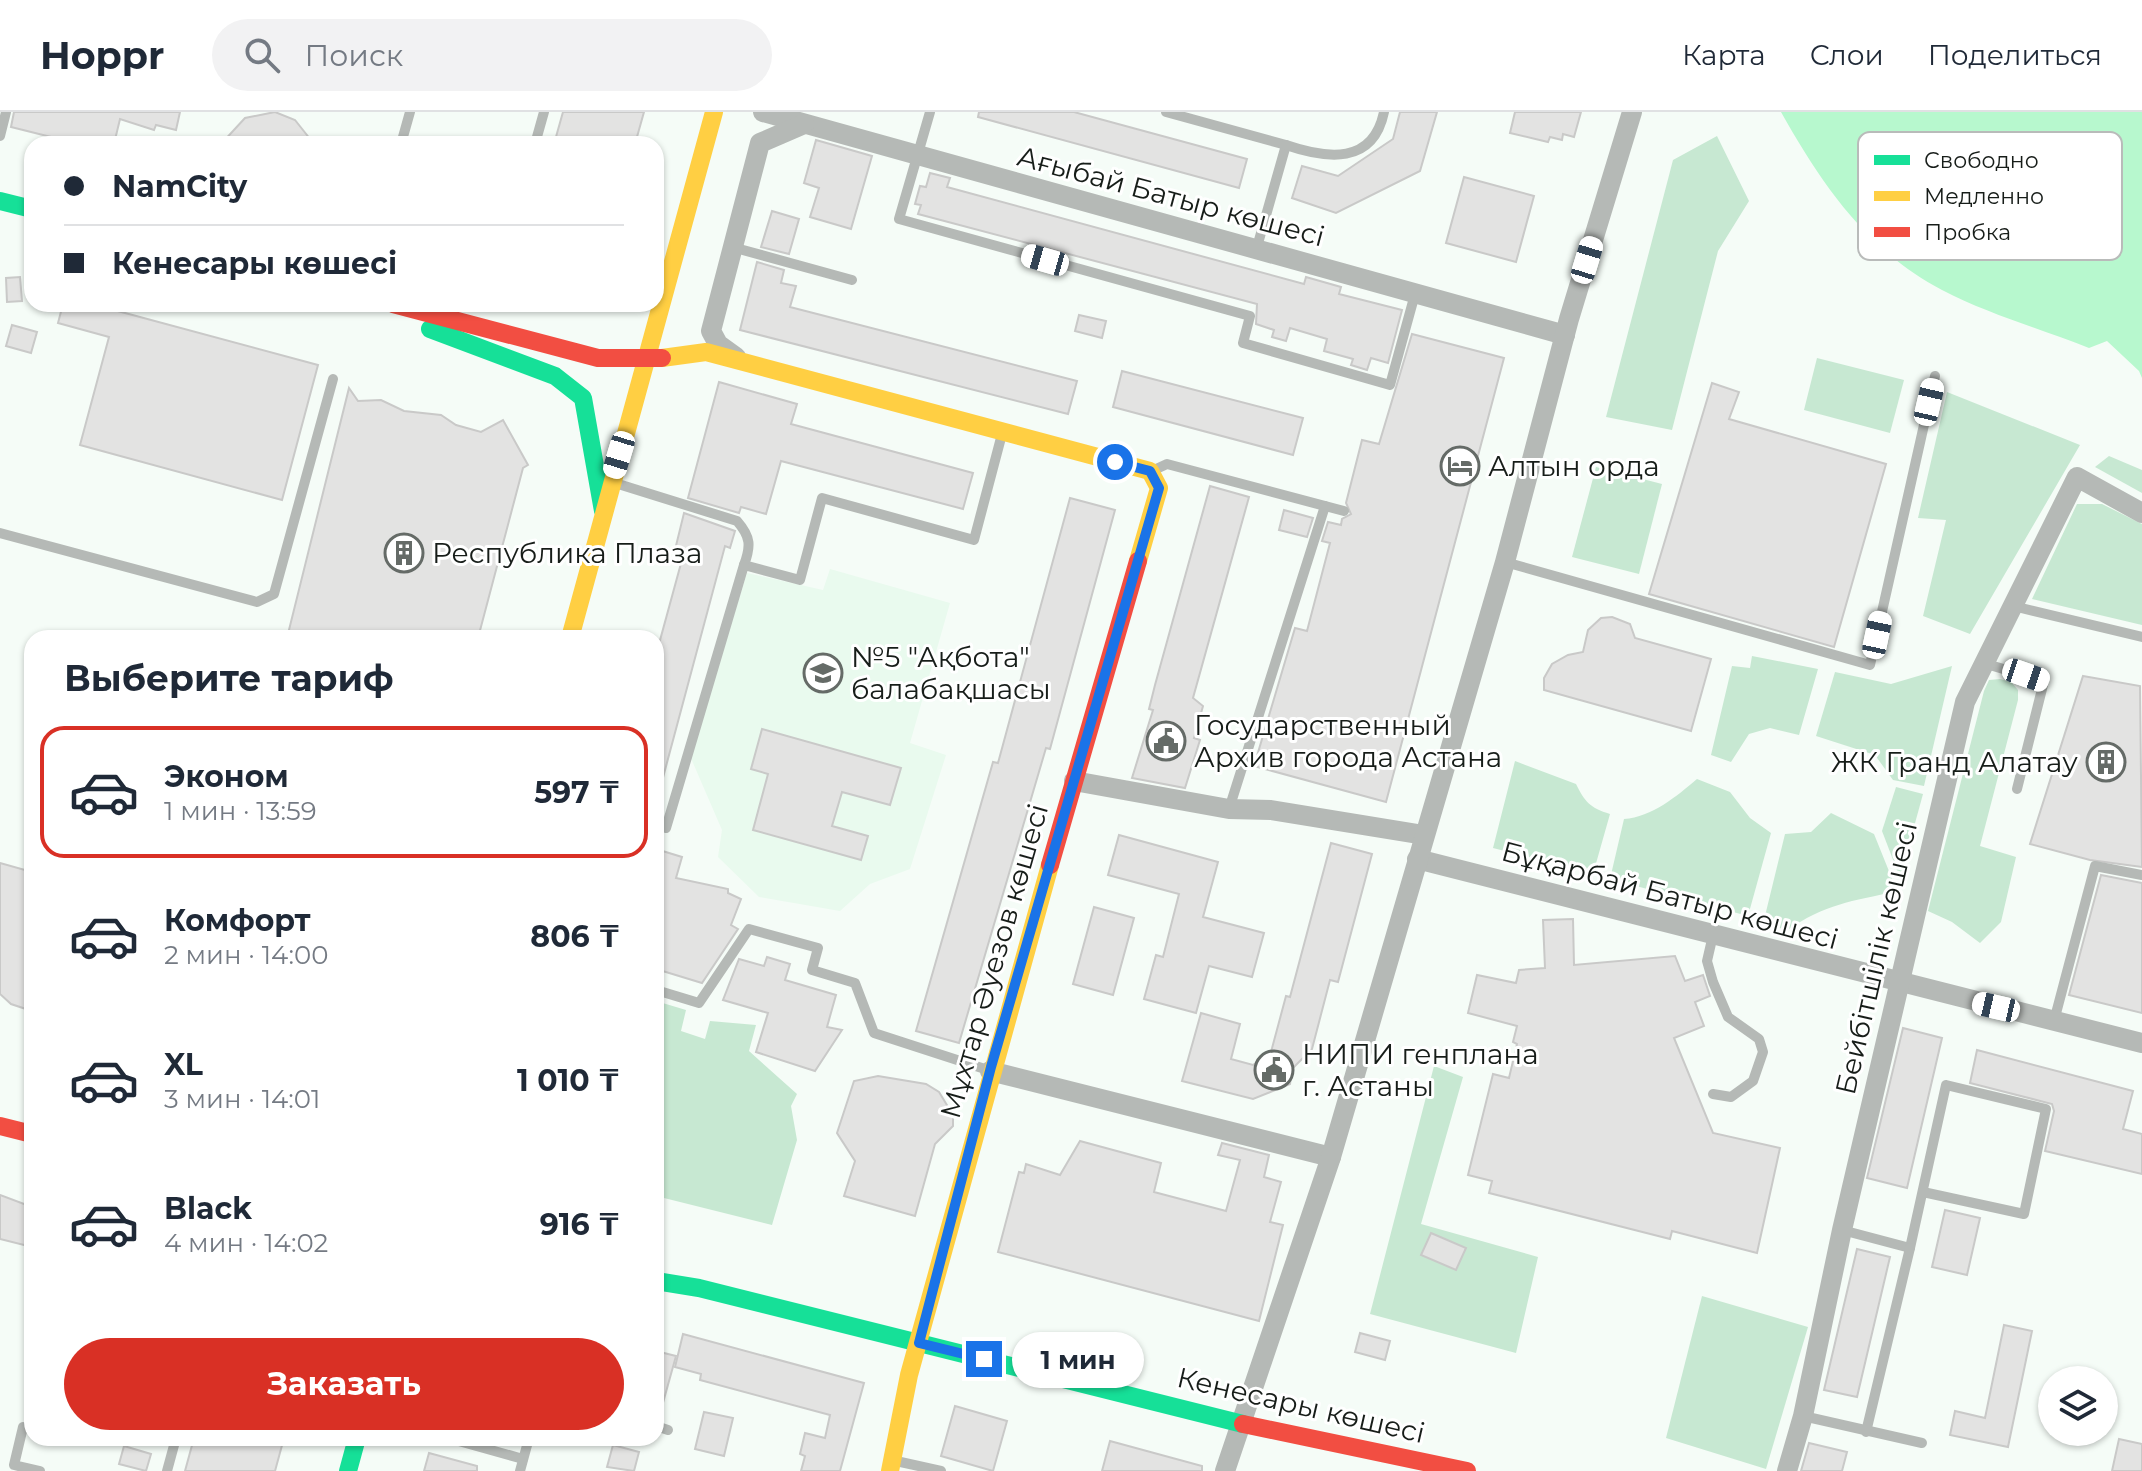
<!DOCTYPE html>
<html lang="ru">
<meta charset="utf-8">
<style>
:root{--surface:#fff;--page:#f2f2f3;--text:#1f2937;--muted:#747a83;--line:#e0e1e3;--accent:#d93025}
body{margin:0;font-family:Montserrat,sans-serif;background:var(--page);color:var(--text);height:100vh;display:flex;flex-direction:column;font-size:30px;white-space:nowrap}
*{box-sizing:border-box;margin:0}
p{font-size:26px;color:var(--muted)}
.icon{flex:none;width:44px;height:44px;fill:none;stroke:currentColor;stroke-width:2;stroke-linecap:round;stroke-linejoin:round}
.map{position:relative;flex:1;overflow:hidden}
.side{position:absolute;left:24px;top:518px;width:640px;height:816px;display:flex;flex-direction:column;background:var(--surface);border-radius:24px;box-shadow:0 2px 6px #0004}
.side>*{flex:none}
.banner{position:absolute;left:24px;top:24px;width:640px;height:176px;border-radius:24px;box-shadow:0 2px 6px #0004;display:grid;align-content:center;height:176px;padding:0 40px;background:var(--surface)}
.buttons{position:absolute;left:2038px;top:1254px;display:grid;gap:16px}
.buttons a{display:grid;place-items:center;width:80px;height:80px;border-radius:50%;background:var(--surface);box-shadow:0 2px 6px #0004;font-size:40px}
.end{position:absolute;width:36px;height:36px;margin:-18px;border:10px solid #1a73e8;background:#fff;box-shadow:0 0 0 4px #fff}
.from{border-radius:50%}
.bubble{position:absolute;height:56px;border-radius:28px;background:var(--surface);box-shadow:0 2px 6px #0004;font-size:26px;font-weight:700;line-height:56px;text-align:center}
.car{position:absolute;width:24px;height:48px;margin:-24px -12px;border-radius:10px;box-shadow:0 0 6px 2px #0007;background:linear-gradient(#fff 24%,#345 0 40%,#fff 0 76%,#345 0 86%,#fff 0)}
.banner b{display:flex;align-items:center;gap:28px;height:76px;font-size:30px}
.banner b+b{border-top:2px solid var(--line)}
.banner i{width:20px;height:20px;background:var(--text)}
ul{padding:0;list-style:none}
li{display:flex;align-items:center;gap:24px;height:132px;margin:0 16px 12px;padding:0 24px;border:4px solid transparent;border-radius:24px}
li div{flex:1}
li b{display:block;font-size:30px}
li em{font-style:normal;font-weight:700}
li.selected{border-color:var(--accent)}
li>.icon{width:72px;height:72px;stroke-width:1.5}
h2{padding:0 40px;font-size:36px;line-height:96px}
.cta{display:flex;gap:16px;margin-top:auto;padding:16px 40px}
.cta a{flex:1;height:92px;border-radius:48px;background:var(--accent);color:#fff;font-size:32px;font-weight:700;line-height:92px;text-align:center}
header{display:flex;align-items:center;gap:48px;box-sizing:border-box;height:112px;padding:0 40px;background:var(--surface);border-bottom:2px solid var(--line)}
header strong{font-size:38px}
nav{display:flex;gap:44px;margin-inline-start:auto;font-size:28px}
.search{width:560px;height:72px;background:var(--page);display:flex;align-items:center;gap:20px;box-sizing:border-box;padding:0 28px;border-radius:44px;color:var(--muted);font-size:30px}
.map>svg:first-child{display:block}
.built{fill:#e9faee}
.green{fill:#c7e8d2}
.water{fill:#b7f8ce}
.building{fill:#e3e3e2;stroke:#c9c9c8;stroke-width:2}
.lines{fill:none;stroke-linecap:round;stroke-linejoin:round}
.lane{stroke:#b5b9b6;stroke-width:10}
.street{stroke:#b5b9b6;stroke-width:20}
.fast{stroke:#16e098;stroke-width:18}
.slow{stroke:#ffcf43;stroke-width:18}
.jam{stroke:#f24e42;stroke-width:18}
.route{stroke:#1a73e8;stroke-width:10}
.labels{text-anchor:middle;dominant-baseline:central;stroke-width:6;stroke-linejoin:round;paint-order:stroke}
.street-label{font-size:28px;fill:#171d19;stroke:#fff}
.poi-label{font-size:28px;fill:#171d19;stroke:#fff;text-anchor:start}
.key{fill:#fff;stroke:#b9bbba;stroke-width:2}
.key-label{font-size:22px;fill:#171d19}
</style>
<header>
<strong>Hoppr</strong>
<div class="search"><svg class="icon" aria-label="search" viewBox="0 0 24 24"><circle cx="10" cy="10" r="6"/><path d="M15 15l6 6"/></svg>Поиск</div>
<nav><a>Карта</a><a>Слои</a><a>Поделиться</a></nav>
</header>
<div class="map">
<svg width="2142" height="1359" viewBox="0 0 2142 1359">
<rect width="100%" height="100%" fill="#f5fcf7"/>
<path class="built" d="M830,457L950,491L910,631L946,643L910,757L870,772L840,799L759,785L718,745L722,718L690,644L747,461L823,478Z"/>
<g class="green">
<path d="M1717,24L1749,89L1718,139L1672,318L1606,305L1673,48Z"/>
<path d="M1817,246L1904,268L1890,321L1804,298Z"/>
<path d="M1947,280L2080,333L1970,522L1923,504L1946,408L1918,406Z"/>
<path d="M2109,344L2142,358V381L2095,355Z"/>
<path d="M1596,355L1662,372L1639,462L1572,445Z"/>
<path d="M2077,392H2102L2142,412V513L2032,487Z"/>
<path d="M1752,544L1818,557L1799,623L1770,616L1749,622L1731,650L1711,643L1732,554L1750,556Z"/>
<path d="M1952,554L1924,674L1893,668L1875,643L1816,624L1835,560L1891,572Z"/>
<path d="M2000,567L2011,570L2018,578V588L1980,734L2016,745L2001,810L1980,831L1952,810L1928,799L1984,579L1989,568Z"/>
<path d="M1515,649L1576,672C1585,690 1590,696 1610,702L1593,762L1493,736Z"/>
<path d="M1697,667L1730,680L1750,706L1771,721L1748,804L1610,767L1624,707C1652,705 1677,684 1697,667Z"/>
<path d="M1896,675L1923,682L1900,766L1882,719Z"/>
<path d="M1831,701L1874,722L1897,779C1850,790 1827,791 1786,819L1764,808L1785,722L1811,720Z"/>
<path d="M656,889L686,898L681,919L705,927L710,909L756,913L749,939L797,982L791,994L797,1028L772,1113L656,1084Z"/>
<path d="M1434,954L1463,965L1421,1112L1538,1145L1516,1241L1370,1202Z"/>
<path d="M1702,1184L1808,1215L1766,1357L1666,1326Z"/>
</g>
<path class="water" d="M1781,0H2142V266L2139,259L2107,229L2089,236C2041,217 1988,202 1942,178C1867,139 1821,71 1781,0Z"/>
<g class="building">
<path d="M14,0H180L176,18L156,13L154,18L120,7L114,32H66L67,29L11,15Z"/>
<path d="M275,0L295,8L314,32H221L245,6Z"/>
<path d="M563,0H644L635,32H554Z"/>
<path d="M979,0H1074L1247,47L1239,76L978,5Z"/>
<path d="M1400,0H1437L1420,59L1336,101L1292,86L1302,54L1338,64L1393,27Z"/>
<path d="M1515,0H1581L1574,25L1563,22L1562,28L1550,25L1548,30L1510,21Z"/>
<path d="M816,28L872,44L851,117L810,105L819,76L804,71Z"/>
<path d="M930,61L950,66L947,75L1304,172L1306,165L1341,175L1339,182L1402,198L1388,251L1371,246L1367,258L1351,253L1353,247L1324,239L1327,227L1290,216L1286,229L1272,225L1274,218L1256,212L1257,192L918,102L921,93L915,92L920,74L926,75Z"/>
<path d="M1464,65L1534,84L1516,150L1446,131Z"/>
<path d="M772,99L799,107L789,142L761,135Z"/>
<path d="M757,150L784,158L781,171L796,174L790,195L1077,269L1068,302L740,218Z"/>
<path d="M20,165L22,189L7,190L6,166Z"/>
<path d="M63,192H116L114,198L318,253L282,388L80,333L109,225L58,211Z"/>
<path d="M1079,203L1106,209L1102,226L1075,219Z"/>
<path d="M12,213L37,220L31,241L6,234Z"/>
<path d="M1412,222L1504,246L1386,690L1254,654L1295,516L1307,519L1330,431L1322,429L1328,410L1341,413L1342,407L1351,402L1346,391L1362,328L1379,332Z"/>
<path d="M1122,259L1303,306L1293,343L1113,295Z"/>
<path d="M719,270L797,292L791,312L973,361L963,397L781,349L766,402L741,395L739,401L688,386Z"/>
<path d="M1712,271L1739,280L1729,307L1886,352L1834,535L1649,482Z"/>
<path d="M349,276L358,289L381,288L404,299L441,303L456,313L481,320L503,308L528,353L523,356L478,526H287Z"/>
<path d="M1210,374L1249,385L1193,586L1203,594L1194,626L1200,628L1185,676L1132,666L1153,598L1149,597L1155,573Z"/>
<path d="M1070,386L1115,398L1050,637L1046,636L959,931L916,919L993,650L998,651Z"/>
<path d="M1284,398L1313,406L1307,425L1279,418Z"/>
<path d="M684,401L735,419L730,436L725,434L661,673L656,672V543L683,444L674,442Z"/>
<path d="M1612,505L1630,512L1635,526L1711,547L1691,619L1544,578V566L1552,552L1568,543L1583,540L1588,518L1601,506Z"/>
<path d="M2083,564L2140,574L2142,755L2090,748L2030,732Z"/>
<path d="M762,617L901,656L890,693L842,680L832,714L868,724L861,748L753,718L768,662L751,657Z"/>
<path d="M1119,723L1218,750L1203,805L1264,821L1252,865L1209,854L1196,901L1144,887L1156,843L1163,845L1179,782L1108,763Z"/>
<path d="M1331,731L1372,742L1338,870L1330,868L1312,937L1292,957L1290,972L1253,987L1182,969L1201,901L1240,912L1231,947L1253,953L1271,940L1286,884L1290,885Z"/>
<path d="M656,737L682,745L676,766L728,777V781L741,787L731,813L738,817L702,871L656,857Z"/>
<path d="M0,751L32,760V899L11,892L0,882Z"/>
<path d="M2101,763L2142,771V901L2069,883Z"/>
<path d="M1094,795L1134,806L1113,883L1073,872Z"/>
<path d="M1573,807L1574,853L1675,844L1685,869L1703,863L1710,884L1695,890L1704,914L1674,926L1713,1021L1780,1036L1757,1141L1672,1119L1670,1127L1489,1081L1492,1069L1468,1063L1493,962L1509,966L1517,932L1513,930L1517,914L1468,901L1477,863L1516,871L1519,858L1545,856L1543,808Z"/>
<path d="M767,845L790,852L785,868L836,883L827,915L842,918L815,959L756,940L768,901L723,888L739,847L764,854Z"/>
<path d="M1903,916L1942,926L1907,1076L1867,1066Z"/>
<path d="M1977,938L2133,979L2123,1017L2142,1022V1062L2045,1039L2054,999L2052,992L1970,971Z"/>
<path d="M878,964L926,972L939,980L953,1003V1014L935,1032L915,1104L844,1084L855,1049L837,1021L854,969Z"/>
<path d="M1080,1029L1161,1051L1154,1080L1226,1099L1240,1048L1218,1043L1222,1031L1269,1043L1264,1065L1281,1070L1270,1110L1283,1113L1259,1209L998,1140L1019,1060L1024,1061L1026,1052L1060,1063Z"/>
<path d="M0,1083L32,1095V1135L0,1127Z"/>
<path d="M1945,1098L1980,1106L1967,1163L1932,1155Z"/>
<path d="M1431,1121L1466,1136L1456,1158L1421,1143Z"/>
<path d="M1857,1137L1890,1145L1857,1285L1824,1278Z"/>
<path d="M2004,1213L2032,1219L2008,1335L1950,1323L1955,1299L1985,1306Z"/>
<path d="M1360,1221L1390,1229L1385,1248L1355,1240Z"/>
<path d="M683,1222L864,1271L840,1359H801L805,1344L800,1342L805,1321L825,1326L830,1303L700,1268L701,1262L675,1255Z"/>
<path d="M656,1239L676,1244L661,1298H656Z"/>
<path d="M955,1294L1007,1309L993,1359L941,1344Z"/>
<path d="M704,1300L733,1306L724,1344L695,1337Z"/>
<path d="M194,1326H284L275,1359H185Z"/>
<path d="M2119,1327L2142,1332V1359H2112Z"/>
<path d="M1110,1329L1202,1354V1359H1102Z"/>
<path d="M1809,1331L1847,1340L1842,1359H1801Z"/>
<path d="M613,1333L639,1340L634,1359L607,1355Z"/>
<path d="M124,1334L151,1342L146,1359L119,1352Z"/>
<path d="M429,1341L477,1354V1359H424Z"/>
</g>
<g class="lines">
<g class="lane">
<path d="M930,0L899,107L1250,204L1243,231L1390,273L1415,182"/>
<path d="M1166,0L1286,33L1257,135"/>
<path d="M0,24L6,0"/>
<path d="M401,32L410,0"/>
<path d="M535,32L544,0"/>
<path d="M1286,33C1327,47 1373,53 1384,0"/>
<path d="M732,135L852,168"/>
<path d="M1154,358L1167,352L1344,399"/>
<path d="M615,371L737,409C751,425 751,434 744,453L800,468L822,386L974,428L1002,322"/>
<path d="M0,421L257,490L274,482L333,267"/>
<path d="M1505,450L1870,553L1935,264"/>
<path d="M2013,494L2142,525"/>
<path d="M1983,551L2044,569L2017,677"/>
<path d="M1229,697L1325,394"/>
<path d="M656,713L666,716L744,453"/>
<path d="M1713,823L1707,849L1713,870L1728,905L1759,927L1763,940L1753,969L1731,985L1713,982"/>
<path d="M656,878L699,891L749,817L818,836L812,858L855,871L874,921L988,958"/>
<path d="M2054,909L2095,754L2142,763"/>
<path d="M1842,1118L1910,1136L1946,973L2046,997L2024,1102L1923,1080"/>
<path d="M1803,1304L1922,1331"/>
<path d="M656,1314L668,1318"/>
<path d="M23,1315L14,1353L40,1359"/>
<path d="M1866,1320L1910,1136"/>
<path d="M448,1326L523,1347"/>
<path d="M896,1349L941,1359"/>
<path d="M167,1359L176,1326"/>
<path d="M520,1359L529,1326"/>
</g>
<g class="street">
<path d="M763,0L1565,223"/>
<path d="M736,245L718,232L711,219L760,31L804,12"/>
<path d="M1074,669L1229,697L1271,698L1424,723"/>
<path d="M1417,747L2142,931"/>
<path d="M990,959L1331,1045"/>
<path d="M1225,1359L1331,1045L1505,450L1569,207L1632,0"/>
<path d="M1787,1359L1803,1304L1842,1118L1965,590L2077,365L2142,401"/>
</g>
<g class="fast">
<path d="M0,89L32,97"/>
<path d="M430,217L555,264L583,286L603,399"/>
<path d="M656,1169L699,1176L1243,1312"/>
<path d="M348,1359L357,1326"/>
</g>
<g class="slow">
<path d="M662,246L706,240L1150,359L1159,376L1138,449"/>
<path d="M570,526L714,0"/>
<path d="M890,1359L909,1263L1050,753"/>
</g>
<g class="jam">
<path d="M393,192L598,246H662"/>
<path d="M1050,753L1138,449"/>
<path d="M0,1014L32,1022"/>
<path d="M1243,1312L1467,1359"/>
</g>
</g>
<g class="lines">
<path class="route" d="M984,1247L919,1231L991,955L1159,376L1150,359L1115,350"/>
</g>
<defs>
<g id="hotel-ring" transform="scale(2)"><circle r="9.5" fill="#fff" stroke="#656b67" stroke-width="1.5"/><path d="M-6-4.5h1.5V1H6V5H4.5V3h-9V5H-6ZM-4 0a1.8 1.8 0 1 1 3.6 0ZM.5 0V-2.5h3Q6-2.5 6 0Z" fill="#656b67"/></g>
<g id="building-ring" transform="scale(2)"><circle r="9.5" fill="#fff" stroke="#656b67" stroke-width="1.5"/><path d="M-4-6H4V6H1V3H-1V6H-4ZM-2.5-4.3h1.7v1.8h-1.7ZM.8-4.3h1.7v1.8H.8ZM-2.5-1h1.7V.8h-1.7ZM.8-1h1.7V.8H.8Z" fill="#656b67"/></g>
<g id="school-ring" transform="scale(2)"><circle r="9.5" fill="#fff" stroke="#656b67" stroke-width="1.5"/><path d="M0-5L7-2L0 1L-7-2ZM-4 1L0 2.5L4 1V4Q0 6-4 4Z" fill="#656b67"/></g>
<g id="civic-ring" transform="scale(2)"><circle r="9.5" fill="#fff" stroke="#656b67" stroke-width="1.5"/><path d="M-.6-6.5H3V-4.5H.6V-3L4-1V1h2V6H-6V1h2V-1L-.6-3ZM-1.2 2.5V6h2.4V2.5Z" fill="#656b67"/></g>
</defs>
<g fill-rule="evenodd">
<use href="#hotel-ring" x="1460" y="354"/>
<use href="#building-ring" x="404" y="441"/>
<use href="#school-ring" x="823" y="561"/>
<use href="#civic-ring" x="1166" y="629"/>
<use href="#building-ring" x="2106" y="650"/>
<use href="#civic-ring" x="1274" y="958"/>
</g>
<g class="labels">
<g class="street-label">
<text transform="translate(1171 84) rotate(15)">Ағыбай Батыр көшесі</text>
<text transform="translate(1670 783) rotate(15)">Бұқарбай Батыр көшесі</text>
<text transform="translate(1876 846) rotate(-77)">Бейбітшілік көшесі</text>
<text transform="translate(994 849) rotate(-74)">Мұхтар Әуезов көшесі</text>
<text transform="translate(1301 1293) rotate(13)">Кенесары көшесі</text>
</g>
<g class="poi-label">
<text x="1488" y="354">Алтын орда</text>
<text x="432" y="441">Республика Плаза</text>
<text x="851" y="545">№5 "Ақбота"<tspan x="851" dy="32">балабақшасы</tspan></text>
<text x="1194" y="613">Государственный<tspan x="1194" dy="32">Архив города Астана</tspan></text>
<text x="2078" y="650" text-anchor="end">ЖК Гранд Алатау</text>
<text x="1302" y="942">НИПИ генплана<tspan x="1302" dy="32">г. Астаны</tspan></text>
</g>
</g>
<rect x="1858" y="20" width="264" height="128" rx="12" class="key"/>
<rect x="1874" y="43" width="36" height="10" fill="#16e098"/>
<rect x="1874" y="79" width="36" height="10" fill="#ffcf43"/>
<rect x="1874" y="115" width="36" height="10" fill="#f24e42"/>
<g class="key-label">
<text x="1924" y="56">Свободно</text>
<text x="1924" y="92">Медленно</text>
<text x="1924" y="128">Пробка</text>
</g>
</svg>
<div class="buttons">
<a><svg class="icon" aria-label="layers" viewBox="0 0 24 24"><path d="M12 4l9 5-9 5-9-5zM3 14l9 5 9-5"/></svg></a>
</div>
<i class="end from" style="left:1115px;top:350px"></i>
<i class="end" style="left:984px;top:1247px"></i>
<div class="bubble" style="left:1012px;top:1220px;width:132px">1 мин</div>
<i class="car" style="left:1045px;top:148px;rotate:286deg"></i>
<i class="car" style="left:1587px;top:148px;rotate:17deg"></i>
<i class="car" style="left:1929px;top:290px;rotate:13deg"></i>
<i class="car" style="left:619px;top:343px;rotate:197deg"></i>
<i class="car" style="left:1877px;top:523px;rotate:12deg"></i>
<i class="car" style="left:2026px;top:563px;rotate:109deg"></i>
<i class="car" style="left:1996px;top:895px;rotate:283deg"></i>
<div class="banner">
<b><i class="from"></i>NamCity</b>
<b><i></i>Кенесары көшесі</b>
</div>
<section class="side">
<h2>Выберите тариф</h2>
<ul>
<li class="selected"><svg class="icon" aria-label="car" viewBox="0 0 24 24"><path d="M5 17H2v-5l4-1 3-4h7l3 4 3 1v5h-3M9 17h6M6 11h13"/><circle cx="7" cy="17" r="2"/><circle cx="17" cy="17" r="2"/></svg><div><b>Эконом</b><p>1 мин · 13:59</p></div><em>597 ₸</em></li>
<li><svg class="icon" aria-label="car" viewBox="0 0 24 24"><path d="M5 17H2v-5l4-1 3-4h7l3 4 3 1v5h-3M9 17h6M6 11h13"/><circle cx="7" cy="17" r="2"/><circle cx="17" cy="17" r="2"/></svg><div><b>Комфорт</b><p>2 мин · 14:00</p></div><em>806 ₸</em></li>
<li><svg class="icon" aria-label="car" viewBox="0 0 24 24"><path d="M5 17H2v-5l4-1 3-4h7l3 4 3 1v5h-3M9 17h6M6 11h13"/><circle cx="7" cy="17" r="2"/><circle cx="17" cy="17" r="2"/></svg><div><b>XL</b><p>3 мин · 14:01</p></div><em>1 010 ₸</em></li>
<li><svg class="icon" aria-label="car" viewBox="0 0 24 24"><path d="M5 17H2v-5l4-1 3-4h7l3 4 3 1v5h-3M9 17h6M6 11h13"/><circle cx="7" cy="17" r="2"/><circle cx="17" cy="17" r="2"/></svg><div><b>Black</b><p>4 мин · 14:02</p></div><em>916 ₸</em></li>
</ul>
<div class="cta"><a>Заказать</a></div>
</section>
</div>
